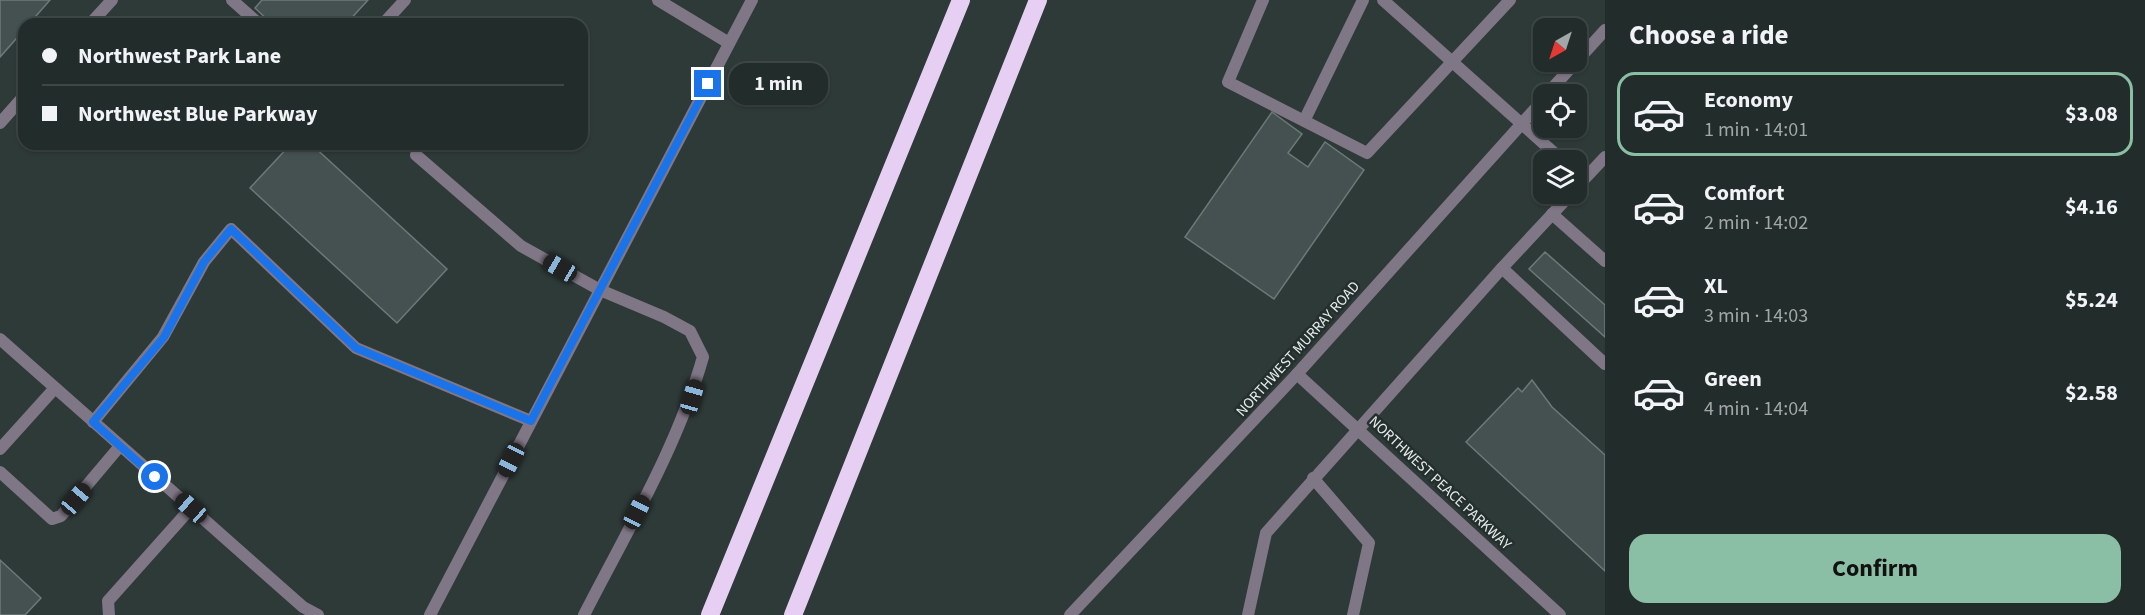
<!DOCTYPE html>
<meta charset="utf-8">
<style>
:root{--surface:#222c2a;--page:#2a3432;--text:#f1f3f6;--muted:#a2a7a8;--line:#3f4847;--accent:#8abfa5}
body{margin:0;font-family:"Source Sans 3",sans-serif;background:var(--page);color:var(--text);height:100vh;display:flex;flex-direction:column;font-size:22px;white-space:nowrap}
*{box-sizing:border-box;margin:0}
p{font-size:20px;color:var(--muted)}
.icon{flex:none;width:33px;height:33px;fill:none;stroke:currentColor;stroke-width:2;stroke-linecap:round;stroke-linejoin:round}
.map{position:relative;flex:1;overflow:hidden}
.side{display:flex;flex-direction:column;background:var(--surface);width:540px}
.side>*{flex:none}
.guide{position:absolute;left:18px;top:18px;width:570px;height:132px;border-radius:18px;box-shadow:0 2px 4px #0004,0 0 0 2px var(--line);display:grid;align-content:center;height:132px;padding:0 24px;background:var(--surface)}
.needle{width:39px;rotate:219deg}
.tools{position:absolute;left:1533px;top:18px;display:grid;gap:12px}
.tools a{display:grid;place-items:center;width:54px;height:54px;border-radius:12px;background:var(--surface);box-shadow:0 2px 4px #0004,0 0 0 2px var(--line);font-size:30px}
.end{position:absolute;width:27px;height:27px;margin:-14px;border:8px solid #1a73e8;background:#fff;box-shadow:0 0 0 3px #fff}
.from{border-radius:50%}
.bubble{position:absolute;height:42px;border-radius:18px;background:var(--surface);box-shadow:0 2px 4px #0004,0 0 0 2px var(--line);font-size:20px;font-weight:700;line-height:42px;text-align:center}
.car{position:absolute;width:18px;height:36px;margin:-18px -9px;border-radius:8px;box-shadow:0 0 4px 2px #0007;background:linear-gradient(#222 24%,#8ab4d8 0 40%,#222 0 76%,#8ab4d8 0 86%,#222 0)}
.guide b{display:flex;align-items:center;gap:21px;height:57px;font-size:22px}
.guide b+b{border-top:2px solid var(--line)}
.guide i{width:15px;height:15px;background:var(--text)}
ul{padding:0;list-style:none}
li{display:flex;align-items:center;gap:18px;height:84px;margin:0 12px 9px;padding:0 12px;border:3px solid transparent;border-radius:18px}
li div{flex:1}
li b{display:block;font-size:22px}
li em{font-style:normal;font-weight:700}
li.current{border-color:var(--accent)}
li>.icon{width:54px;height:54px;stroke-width:1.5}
h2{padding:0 24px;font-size:27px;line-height:72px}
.primary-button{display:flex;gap:12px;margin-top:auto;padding:12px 24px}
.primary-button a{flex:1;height:69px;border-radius:18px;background:var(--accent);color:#111;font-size:24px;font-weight:700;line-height:69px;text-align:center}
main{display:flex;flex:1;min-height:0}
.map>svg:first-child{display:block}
.building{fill:#455150;stroke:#6c7978;stroke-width:1.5}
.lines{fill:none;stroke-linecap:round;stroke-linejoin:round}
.service{stroke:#807786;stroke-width:12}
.minor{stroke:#807786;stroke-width:12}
.tertiary{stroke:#807786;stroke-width:12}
.motorway{stroke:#e6cff3;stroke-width:18}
.route{stroke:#1a73e8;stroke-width:8}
.labels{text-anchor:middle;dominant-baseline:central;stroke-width:5;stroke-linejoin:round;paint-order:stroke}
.street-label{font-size:15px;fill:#e6edec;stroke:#242f2e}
</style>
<main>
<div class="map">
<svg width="1605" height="615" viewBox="0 0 1605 615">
<rect width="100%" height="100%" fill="#2e3a38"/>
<g class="building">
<path d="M0,0H50L29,24H24V30L0,57Z"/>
<path d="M262,0H368L346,24H272L255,8Z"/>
<path d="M1272,112L1302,134L1288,153L1308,167L1325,142L1364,170L1274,299L1185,237Z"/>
<path d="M291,144H311L447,269L397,323L250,188Z"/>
<path d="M1545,252L1605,305V337L1529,269Z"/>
<path d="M1532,380L1552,407L1605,455V571L1466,442L1518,388L1522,392Z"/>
<path d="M0,560L41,598L25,615H0Z"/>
</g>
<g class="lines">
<g class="service">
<path d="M232,0L259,24"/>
<path d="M658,0L729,43"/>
<path d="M1263,0L1228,82L1367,153L1510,0"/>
<path d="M1383,0L1562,160"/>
<path d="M90,24L112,0"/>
<path d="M383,24L405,0"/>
<path d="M1305,119L1363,0"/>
<path d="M0,123L24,96"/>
<path d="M416,155L521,246L600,290L664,317L690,331L703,357C677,448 627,531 584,615"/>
<path d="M1576,188L1605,157"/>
<path d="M1571,194L1502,268L1605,364"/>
<path d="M1552,214L1605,261"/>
<path d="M93,422L163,337L204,262L231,229L356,348L531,421"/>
<path d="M0,449L55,388"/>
<path d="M0,472L52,519L61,516L120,446"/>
<path d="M1313,478L1369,543L1353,615"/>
<path d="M109,615L108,601L191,508"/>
<path d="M1248,615L1266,533L1502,268"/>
</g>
<g class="minor">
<path d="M0,339L303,607L318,615"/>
<path d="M1297,374L1560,615"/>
</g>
<g class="tertiary">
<path d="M1547,94L1605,30"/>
<path d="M430,615L752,0"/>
<path d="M1070,615L1297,374L1544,99"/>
</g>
<g class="motorway">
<path d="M710,615L961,0"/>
<path d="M793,615L1038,0"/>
</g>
</g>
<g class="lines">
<path class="route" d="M155,477L93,422L164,337L204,262L231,229L356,348L531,421L708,84"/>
</g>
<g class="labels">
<g class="street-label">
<text transform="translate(1298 349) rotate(-48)">NORTHWEST MURRAY ROAD</text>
<text transform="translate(1440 483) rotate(43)">NORTHWEST PEACE PARKWAY</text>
</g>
</g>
</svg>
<div class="tools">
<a><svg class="needle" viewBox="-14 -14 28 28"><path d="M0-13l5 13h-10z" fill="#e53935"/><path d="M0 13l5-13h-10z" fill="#a2a7a8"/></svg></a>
<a><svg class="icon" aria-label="locate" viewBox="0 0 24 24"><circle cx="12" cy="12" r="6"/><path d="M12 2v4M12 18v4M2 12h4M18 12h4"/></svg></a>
<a><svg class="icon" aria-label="layers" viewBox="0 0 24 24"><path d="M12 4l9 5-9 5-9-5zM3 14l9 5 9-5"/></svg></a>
</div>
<i class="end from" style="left:155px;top:477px"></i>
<i class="end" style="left:708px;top:84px"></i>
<div class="bubble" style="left:729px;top:63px;width:99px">1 min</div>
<i class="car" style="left:560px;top:268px;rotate:300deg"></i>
<i class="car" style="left:692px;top:397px;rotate:16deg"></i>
<i class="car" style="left:511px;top:460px;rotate:207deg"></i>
<i class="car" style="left:76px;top:499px;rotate:40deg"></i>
<i class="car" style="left:191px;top:508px;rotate:311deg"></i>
<i class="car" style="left:637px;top:512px;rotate:27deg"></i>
<div class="guide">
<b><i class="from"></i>Northwest Park Lane</b>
<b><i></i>Northwest Blue Parkway</b>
</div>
</div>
<section class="side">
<h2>Choose a ride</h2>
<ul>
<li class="current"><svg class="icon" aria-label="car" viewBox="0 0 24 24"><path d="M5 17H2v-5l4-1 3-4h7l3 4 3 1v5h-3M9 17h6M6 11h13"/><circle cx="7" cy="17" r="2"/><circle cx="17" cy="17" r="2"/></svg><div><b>Economy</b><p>1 min · 14:01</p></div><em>$3.08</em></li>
<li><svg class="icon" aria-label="car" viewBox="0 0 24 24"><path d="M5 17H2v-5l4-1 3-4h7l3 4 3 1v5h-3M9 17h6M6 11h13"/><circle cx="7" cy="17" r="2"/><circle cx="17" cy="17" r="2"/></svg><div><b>Comfort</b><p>2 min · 14:02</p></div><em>$4.16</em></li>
<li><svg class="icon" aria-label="car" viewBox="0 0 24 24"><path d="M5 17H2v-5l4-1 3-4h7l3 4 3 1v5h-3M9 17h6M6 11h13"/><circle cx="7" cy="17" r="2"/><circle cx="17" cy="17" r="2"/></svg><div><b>XL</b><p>3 min · 14:03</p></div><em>$5.24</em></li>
<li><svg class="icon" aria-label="car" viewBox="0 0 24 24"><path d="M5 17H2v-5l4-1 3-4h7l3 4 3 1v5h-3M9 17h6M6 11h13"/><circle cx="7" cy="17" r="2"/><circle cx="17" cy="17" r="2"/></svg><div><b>Green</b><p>4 min · 14:04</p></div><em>$2.58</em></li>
</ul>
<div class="primary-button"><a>Confirm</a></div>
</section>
</main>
